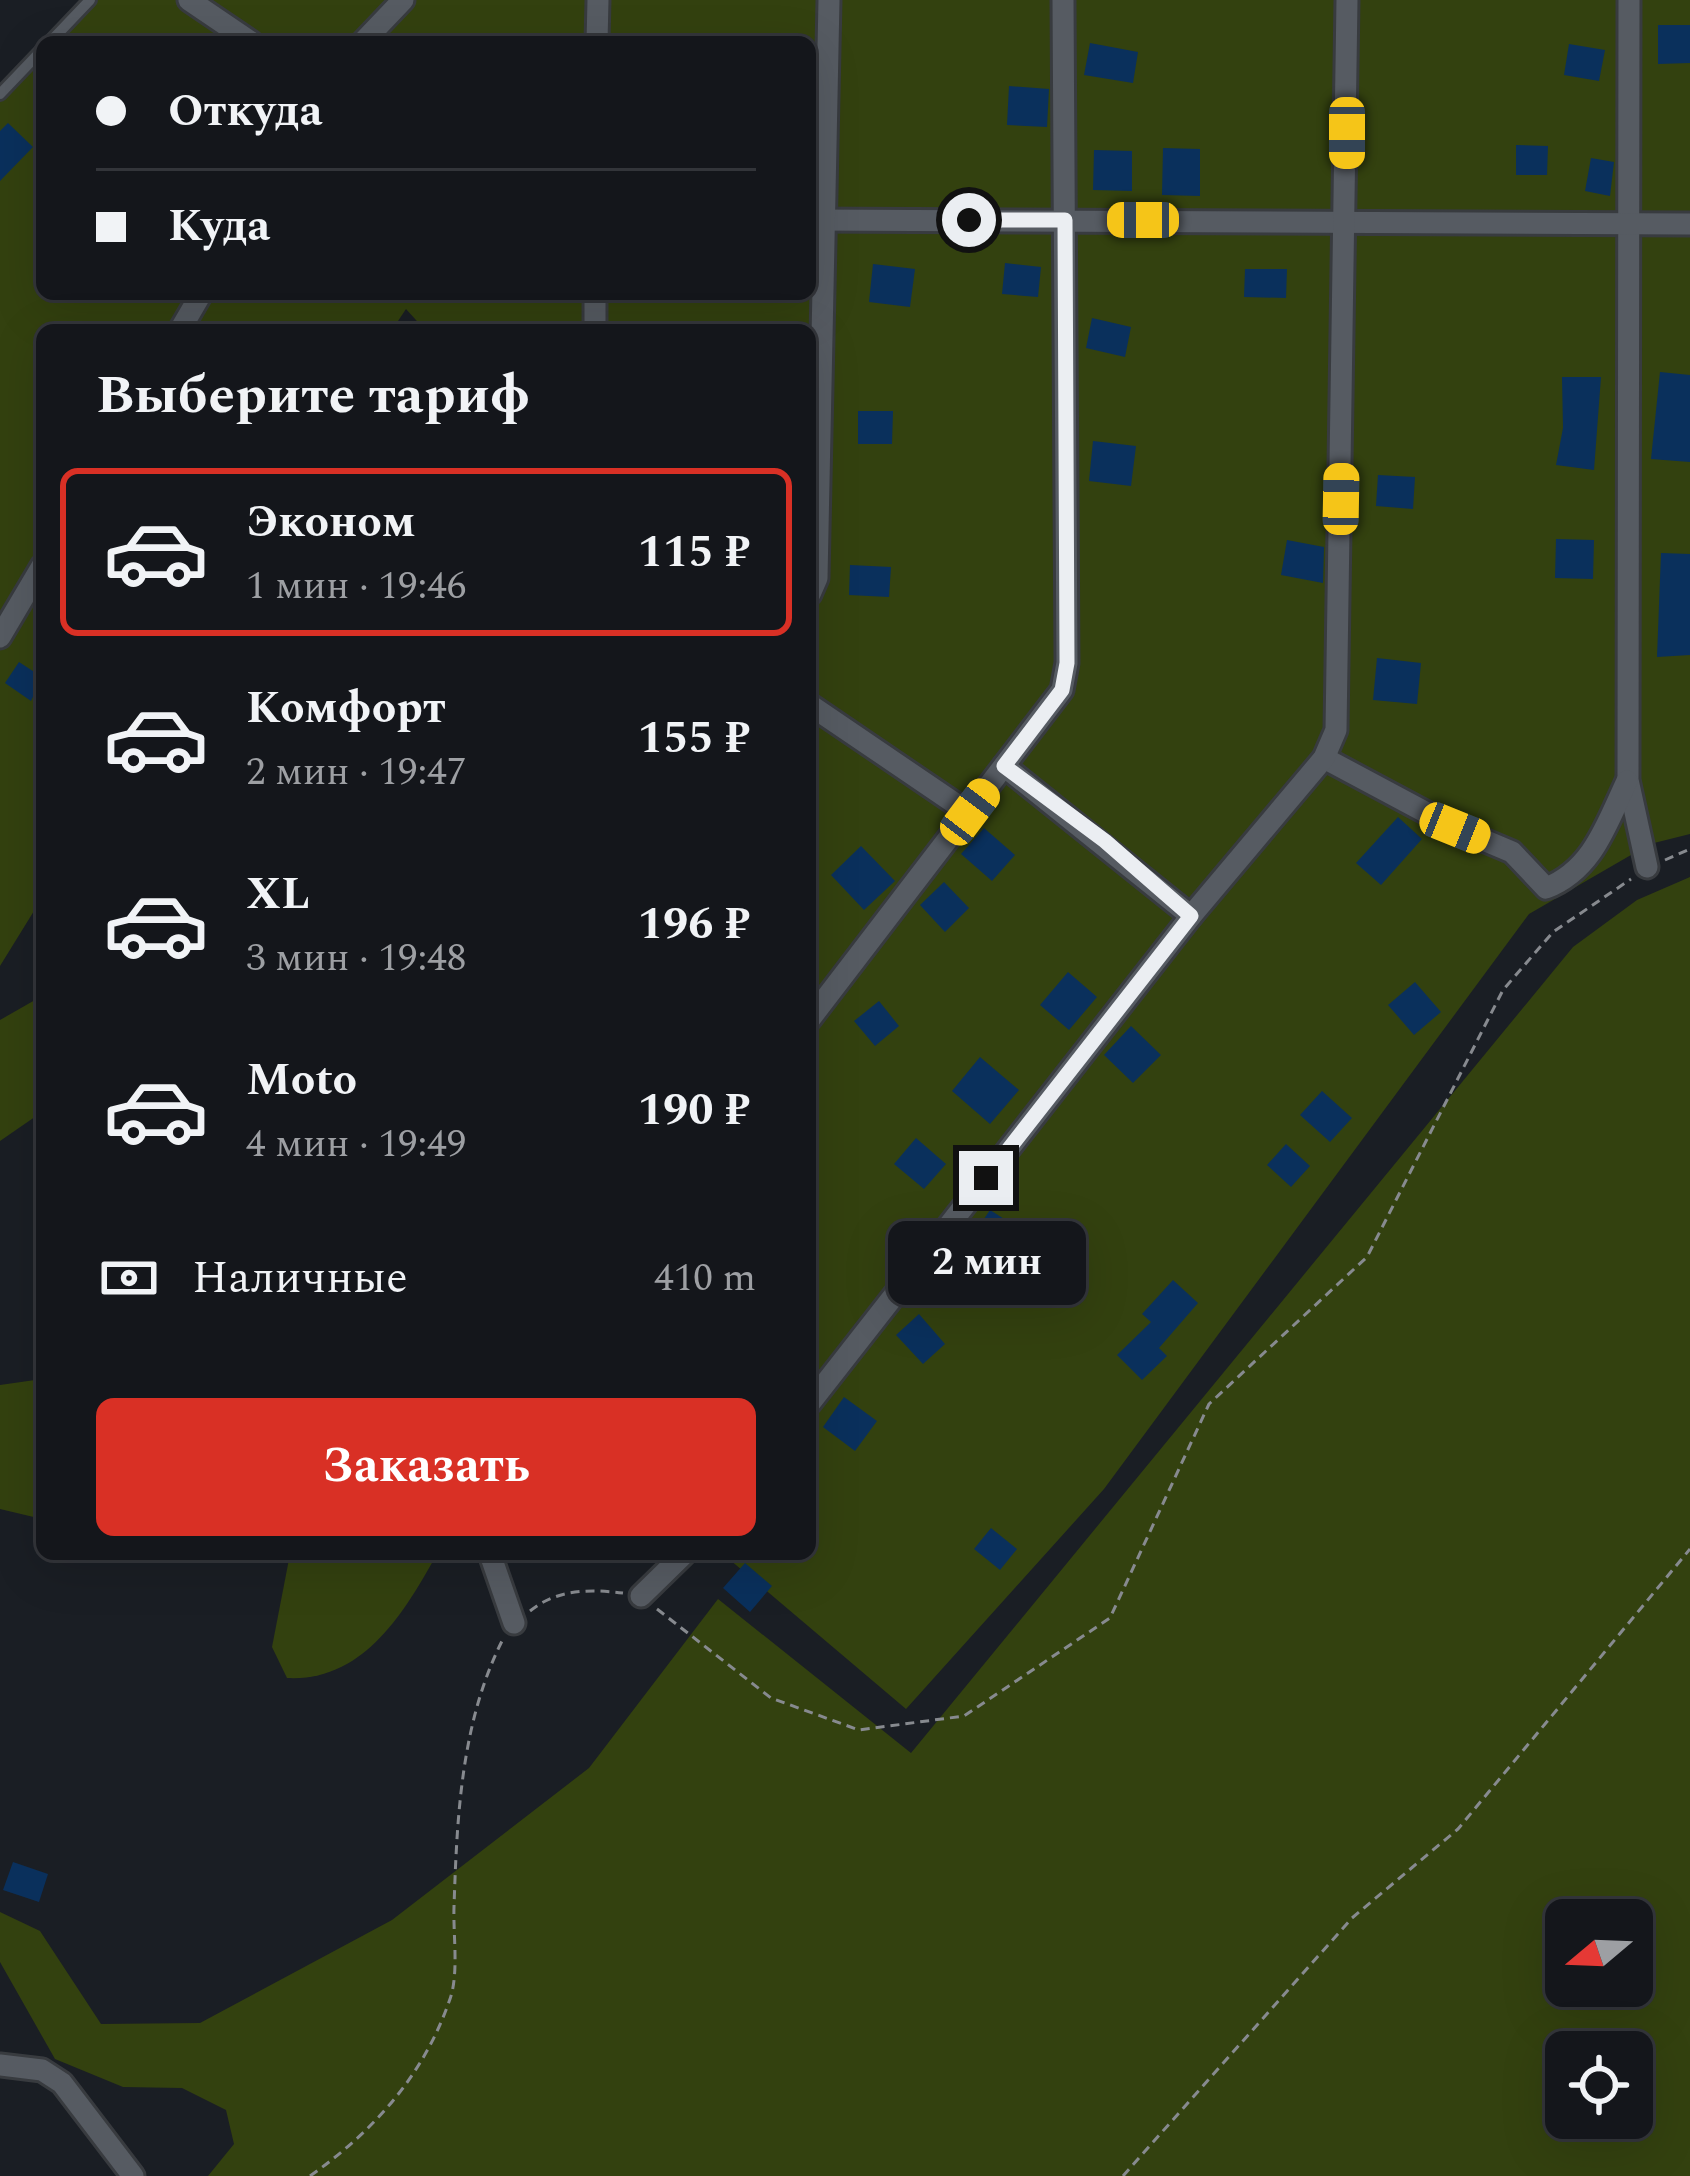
<!DOCTYPE html>
<html lang="ru">
<meta charset="utf-8">
<style>
:root{--surface:#14161b;--page:#212328;--text:#f1f3f6;--muted:#9d9fa3;--line:#33353a;--accent:#d93025}
body{margin:0;font-family:Spectral,serif;background:var(--page);color:var(--text);height:100vh;display:flex;flex-direction:column;font-size:45px;white-space:nowrap}
*{box-sizing:border-box;margin:0}
p{font-size:39px;color:var(--muted)}
.icon{flex:none;width:66px;height:66px;fill:none;stroke:currentColor;stroke-width:2;stroke-linecap:round;stroke-linejoin:round}
.map{position:relative;flex:1;overflow:hidden}
.drawer{position:absolute;left:36px;top:324px;width:780px;height:1236px;display:flex;flex-direction:column;background:var(--surface);border-radius:18px;box-shadow:0 12px 48px #0002,0 0 0 3px var(--line)}
.drawer>*{flex:none}
.top-card{position:absolute;left:36px;top:36px;width:780px;height:264px;border-radius:18px;box-shadow:0 12px 48px #0002,0 0 0 3px var(--line);display:grid;align-content:center;height:264px;padding:0 60px;background:var(--surface)}
.needle{width:78px;rotate:251deg}
.fabs{position:absolute;left:1545px;top:1899px;display:grid;gap:24px}
.fabs a{display:grid;place-items:center;width:108px;height:108px;border-radius:18px;background:var(--surface);box-shadow:0 12px 48px #0002,0 0 0 3px var(--line);font-size:60px}
.end{position:absolute;width:54px;height:54px;margin:-27px;border:15px solid #ebeef2;background:#111;box-shadow:0 0 0 6px #111}
.from{border-radius:50%}
.bubble{position:absolute;height:84px;border-radius:18px;background:var(--surface);box-shadow:0 12px 48px #0002,0 0 0 3px var(--line);font-size:39px;font-weight:700;line-height:84px;text-align:center}
.car{position:absolute;width:36px;height:72px;margin:-36px -18px;border-radius:15px;box-shadow:0 0 9px 3px #0007;background:linear-gradient(#f5c518 24%,#345 0 40%,#f5c518 0 76%,#345 0 86%,#f5c518 0)}
.top-card b{display:flex;align-items:center;gap:42px;height:114px;font-size:45px}
.top-card b+b{border-top:3px solid var(--line)}
.top-card i{width:30px;height:30px;background:var(--text)}
ul{padding:0;list-style:none}
li{display:flex;align-items:center;gap:36px;height:168px;margin:0 24px 18px;padding:0 36px;border:6px solid transparent;border-radius:18px}
li div{flex:1}
li b{display:block;font-size:45px}
li em{font-style:normal;font-weight:700}
li.on{border-color:var(--accent)}
li>.icon{width:108px;height:108px;stroke-width:1.5}
h2{padding:0 60px;font-size:54px;line-height:144px}
.pay{display:flex;align-items:center;gap:30px;height:132px;padding:0 60px;font-size:45px}
.pay p{margin-inline-start:auto}
.cta{display:flex;gap:24px;margin-top:auto;padding:24px 60px}
.cta a{flex:1;height:138px;border-radius:18px;background:var(--accent);color:#fff;font-size:48px;font-weight:700;line-height:138px;text-align:center}
.map>svg:first-child{display:block}
.green{fill:#33410f;fill-rule:evenodd}
.building{fill:#0a305c}
.lines{fill:none;stroke-linecap:round;stroke-linejoin:round}
.service-casing{stroke:#383b3f;stroke-width:16}
.minor-casing{stroke:#383b3f;stroke-width:27}
.path{stroke:#878a8f;stroke-width:3;stroke-dasharray:9 6;stroke-linecap:butt}
.service{stroke:#565b62;stroke-width:10}
.minor{stroke:#565b62;stroke-width:21}
.route{stroke:#ebeef2;stroke-width:15}
</style>
<div class="map">
<svg width="1690" height="2176" viewBox="0 0 1690 2176">
<rect width="100%" height="100%" fill="#1a1e24"/>
<g class="green">
<path d="M98,0H1690V834L1650,844L1529,914L1104,1489L906,1709L723,1554H810V330H425L406,309L392,330H42V898L0,966V100L42,57V294H810V42H57Z"/>
<path d="M1690,877V2176H208L234,2144L226,2110L182,2088L123,2087L55,2059L0,1962V1912L40,1931L101,2024L200,2023L392,1920L589,1768L718,1599L911,1753L1573,947L1637,900ZM1632,1920V1986H1566V1920ZM1632,2052V2118H1566V2052Z"/>
<path d="M42,996V1112L0,1141V1020Z"/>
<path d="M42,1379V1519L0,1509V1385Z"/>
<path d="M290,1554H437C404,1613 363,1682 287,1678L272,1647Z"/>
</g>
<g class="building">
<path d="M1658,25H1690V63L1658,64Z"/>
<path d="M1090,43L1138,52L1133,83L1084,75Z"/>
<path d="M1569,44L1605,50L1599,81L1564,75Z"/>
<path d="M1009,86L1049,89L1047,127L1007,125Z"/>
<path d="M8,123L33,147L0,181V131Z"/>
<path d="M1516,145L1548,146L1547,175H1516Z"/>
<path d="M1163,148L1200,149V196L1162,195Z"/>
<path d="M1094,150L1132,151V191L1093,190Z"/>
<path d="M1591,158L1614,162L1610,196L1585,191Z"/>
<path d="M1005,263L1041,267L1038,297L1002,294Z"/>
<path d="M873,264L915,269L910,307L869,302Z"/>
<path d="M1245,269H1287L1286,298L1244,297Z"/>
<path d="M1092,318L1131,327L1125,357L1086,348Z"/>
<path d="M1660,372L1690,375V462L1651,459Z"/>
<path d="M1562,377H1601L1594,470L1556,465L1563,428Z"/>
<path d="M858,411H893L892,444H858Z"/>
<path d="M1093,441L1136,446L1131,486L1089,481Z"/>
<path d="M1378,475L1415,477L1413,509L1376,506Z"/>
<path d="M1556,539L1594,540L1593,579L1555,578Z"/>
<path d="M1287,540L1324,547L1323,583L1281,575Z"/>
<path d="M1661,553L1690,554V655L1657,657Z"/>
<path d="M850,565L891,567L889,597L849,595Z"/>
<path d="M1377,658L1421,663L1417,704L1373,700Z"/>
<path d="M19,662L42,677L31,701L5,683Z"/>
<path d="M1398,817L1422,839L1381,885L1356,863Z"/>
<path d="M984,828L1015,855L992,881L961,854Z"/>
<path d="M861,846L895,881L864,910L831,875Z"/>
<path d="M944,882L969,908L945,932L920,905Z"/>
<path d="M1068,972L1097,997L1069,1030L1040,1005Z"/>
<path d="M1415,982L1441,1012L1414,1035L1388,1005Z"/>
<path d="M879,1001L899,1026L875,1046L854,1021Z"/>
<path d="M1131,1026L1161,1055L1133,1083L1104,1055Z"/>
<path d="M980,1057L1019,1090L990,1124L952,1091Z"/>
<path d="M1322,1091L1352,1118L1330,1142L1300,1115Z"/>
<path d="M916,1138L946,1164L924,1189L894,1164Z"/>
<path d="M1286,1144L1310,1166L1291,1187L1267,1165Z"/>
<path d="M990,1210L1023,1231L1004,1262L970,1240Z"/>
<path d="M1173,1280L1198,1303L1159,1348L1167,1356L1142,1380L1117,1355L1151,1322L1142,1314Z"/>
<path d="M919,1314L945,1344L923,1364L896,1335Z"/>
<path d="M844,1397L877,1421L855,1451L823,1427Z"/>
<path d="M991,1528L1017,1549L1000,1570L974,1549Z"/>
<path d="M745,1563L772,1586L750,1612L723,1588Z"/>
<path d="M13,1862L48,1874L39,1902L3,1890Z"/>
</g>
<g class="lines">
<g class="service-casing">
<g id="service">
<path d="M50,42L90,0"/>
<path d="M0,94L42,50"/>
</g>
</g>
<g class="minor-casing">
<g id="minor">
<path d="M189,0L251,42"/>
<path d="M1629,0L1628,780L1647,867"/>
<path d="M363,42L403,0"/>
<path d="M597,42L598,0"/>
<path d="M810,220L1690,224"/>
<path d="M595,294V330"/>
<path d="M180,330L201,294"/>
<path d="M810,594L817,578L829,0"/>
<path d="M0,637L42,566"/>
<path d="M810,705L969,813"/>
<path d="M1324,758L1455,828L1512,852L1546,888C1593,870 1607,823 1627,781"/>
<path d="M1004,766L1191,916"/>
<path d="M810,1019L1062,690L1067,663L1063,0"/>
<path d="M810,1403L1191,916L1324,758L1336,730L1347,0"/>
<path d="M490,1554L514,1623"/>
<path d="M641,1596L684,1554"/>
<path d="M0,2065L42,2070L62,2083L133,2176"/>
</g>
</g>
<g class="path">
<path d="M1665,860L1690,849"/>
<path d="M657,1609L771,1698L859,1730L964,1716L1110,1618L1209,1404L1367,1257L1503,990L1553,932L1631,879"/>
<path d="M530,1611C557,1589 589,1589 623,1593"/>
<path d="M310,2176C374,2131 424,2075 450,1999C459,1973 453,1935 454,1907C457,1816 461,1722 503,1639"/>
<path d="M1123,2176L1352,1918L1458,1829L1690,1549"/>
</g>
<use href="#service" class="service"/>
<use href="#minor" class="minor"/>
</g>
<g class="lines">
<path class="route" d="M969,220H1065L1067,663L1062,690L1004,766L1105,841L1191,916L986,1178"/>
</g>
</svg>
<div class="fabs">
<a><svg class="needle" viewBox="-14 -14 28 28"><path d="M0-13l5 13h-10z" fill="#e53935"/><path d="M0 13l5-13h-10z" fill="#9d9fa3"/></svg></a>
<a><svg class="icon" aria-label="locate" viewBox="0 0 24 24"><circle cx="12" cy="12" r="6"/><path d="M12 2v4M12 18v4M2 12h4M18 12h4"/></svg></a>
</div>
<i class="end from" style="left:969px;top:220px"></i>
<i class="end" style="left:986px;top:1178px"></i>
<div class="bubble" style="left:888px;top:1221px;width:198px">2 мин</div>
<i class="car" style="left:1347px;top:133px;rotate:180deg"></i>
<i class="car" style="left:1143px;top:220px;rotate:270deg"></i>
<i class="car" style="left:1341px;top:499px;rotate:1deg"></i>
<i class="car" style="left:970px;top:812px;rotate:37deg"></i>
<i class="car" style="left:1455px;top:828px;rotate:112deg"></i>
<div class="top-card">
<b><i class="from"></i>Откуда</b>
<b><i></i>Куда</b>
</div>
<section class="drawer">
<h2>Выберите тариф</h2>
<ul>
<li class="on"><svg class="icon" aria-label="car" viewBox="0 0 24 24"><path d="M5 17H2v-5l4-1 3-4h7l3 4 3 1v5h-3M9 17h6M6 11h13"/><circle cx="7" cy="17" r="2"/><circle cx="17" cy="17" r="2"/></svg><div><b>Эконом</b><p>1 мин · 19:46</p></div><em>115 ₽</em></li>
<li><svg class="icon" aria-label="car" viewBox="0 0 24 24"><path d="M5 17H2v-5l4-1 3-4h7l3 4 3 1v5h-3M9 17h6M6 11h13"/><circle cx="7" cy="17" r="2"/><circle cx="17" cy="17" r="2"/></svg><div><b>Комфорт</b><p>2 мин · 19:47</p></div><em>155 ₽</em></li>
<li><svg class="icon" aria-label="car" viewBox="0 0 24 24"><path d="M5 17H2v-5l4-1 3-4h7l3 4 3 1v5h-3M9 17h6M6 11h13"/><circle cx="7" cy="17" r="2"/><circle cx="17" cy="17" r="2"/></svg><div><b>XL</b><p>3 мин · 19:48</p></div><em>196 ₽</em></li>
<li><svg class="icon" aria-label="car" viewBox="0 0 24 24"><path d="M5 17H2v-5l4-1 3-4h7l3 4 3 1v5h-3M9 17h6M6 11h13"/><circle cx="7" cy="17" r="2"/><circle cx="17" cy="17" r="2"/></svg><div><b>Moto</b><p>4 мин · 19:49</p></div><em>190 ₽</em></li>
</ul>
<div class="pay"><svg class="icon" aria-label="cash" viewBox="0 0 24 24"><path d="M3 7h18v10H3z"/><circle cx="12" cy="12" r="2"/></svg>Наличные<p>410 m</p></div>
<div class="cta"><a>Заказать</a></div>
</section>
</div>
